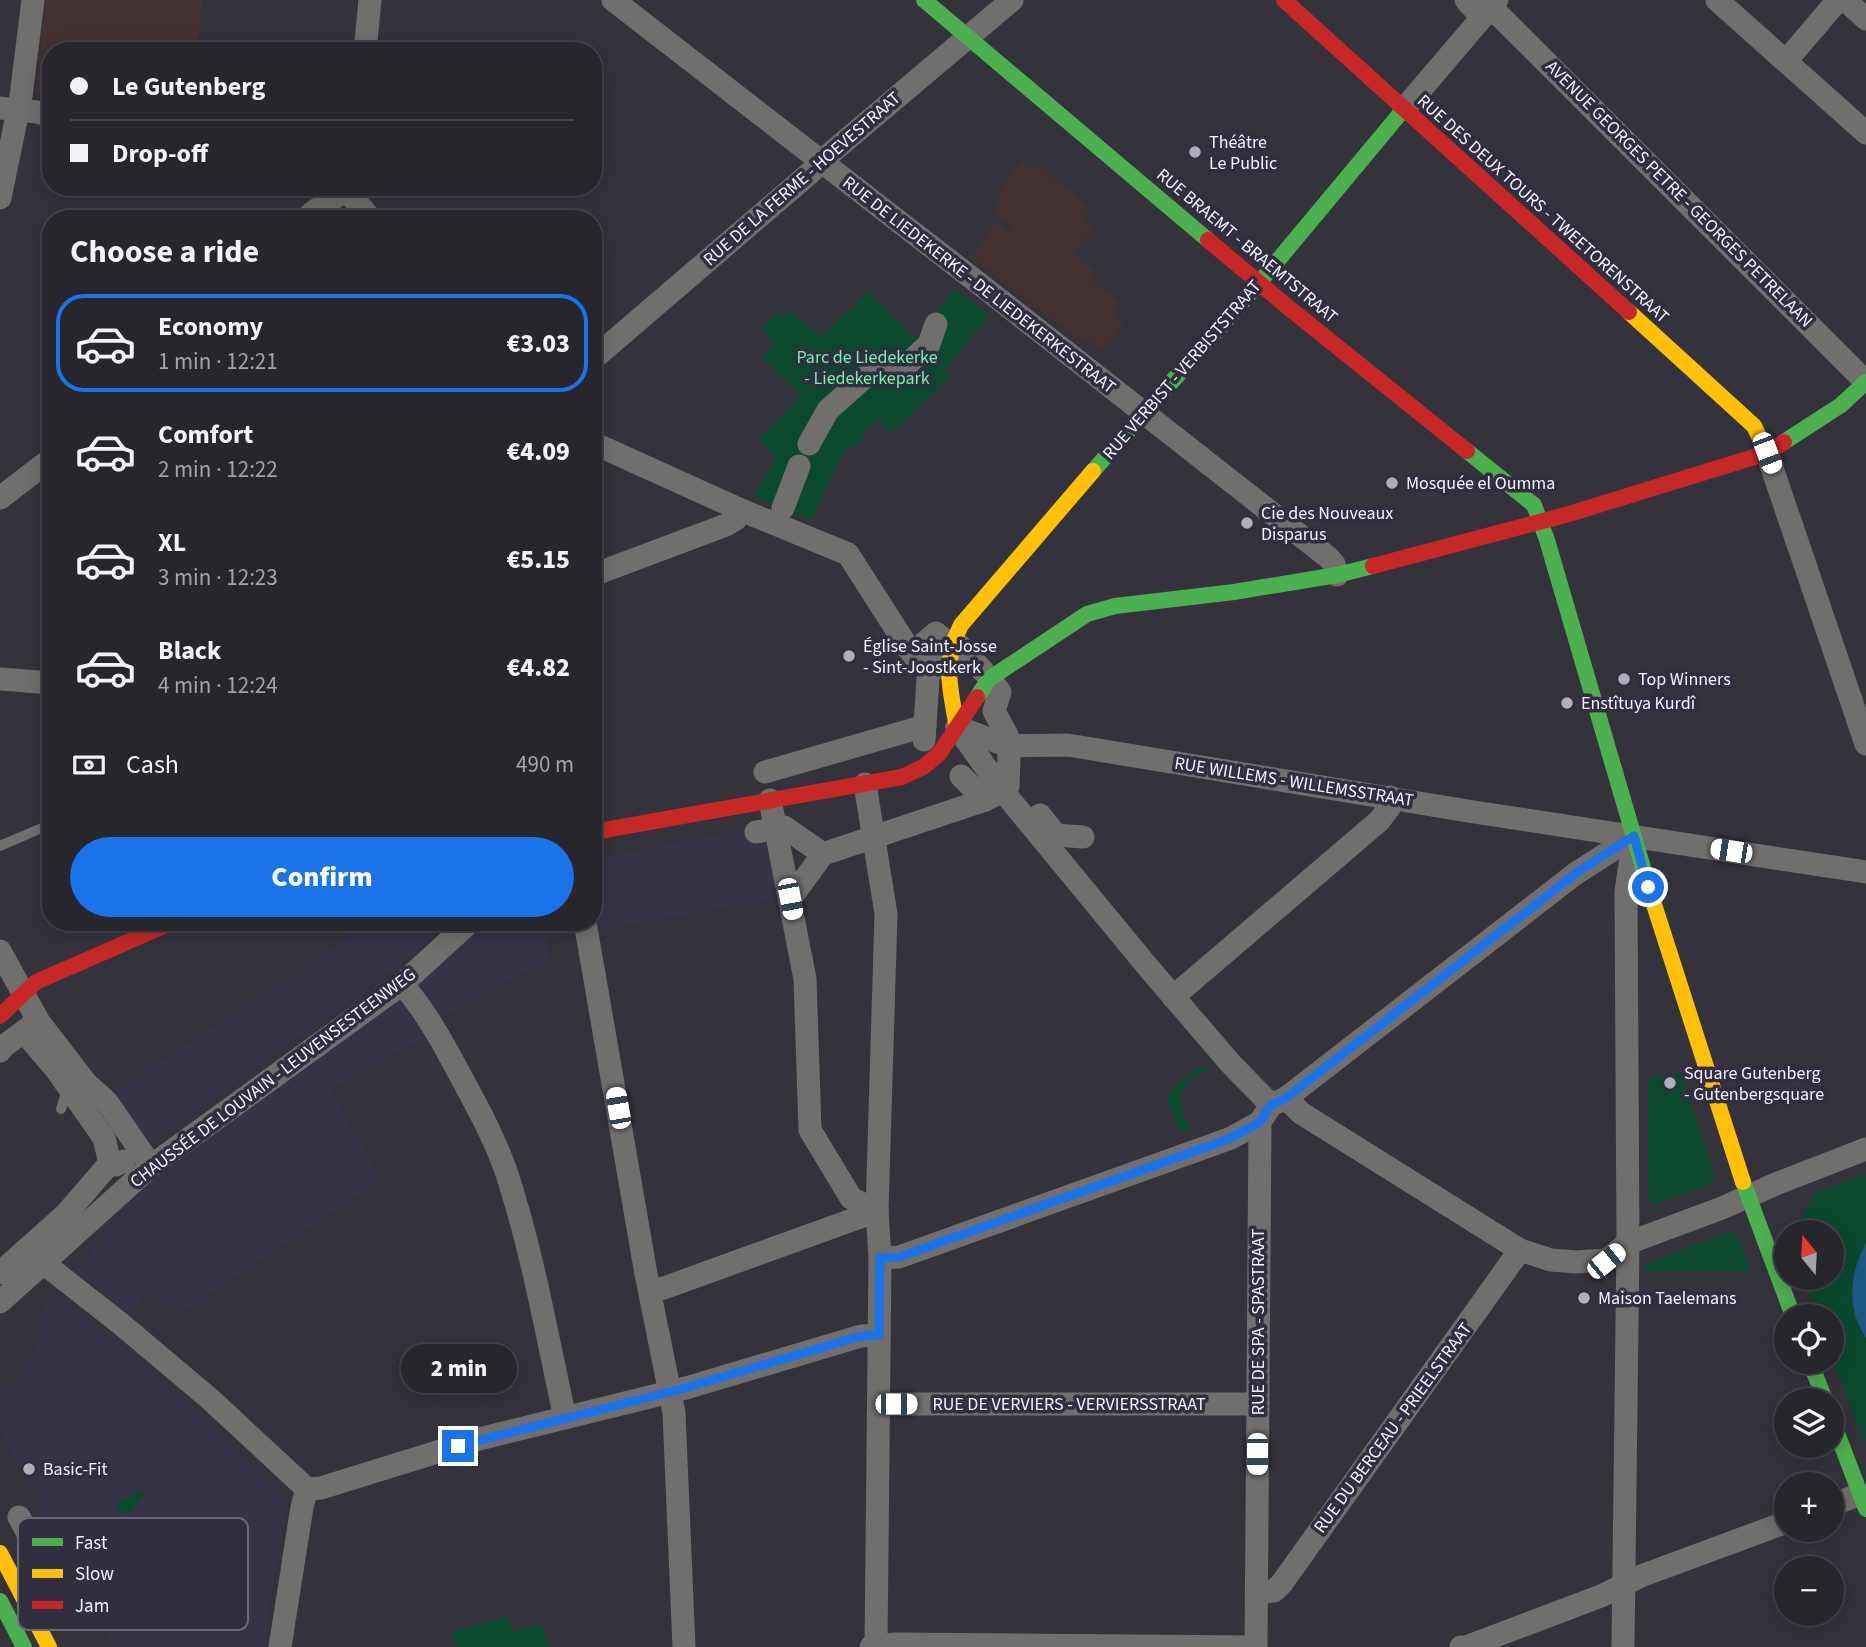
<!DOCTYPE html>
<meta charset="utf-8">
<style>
:root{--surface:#27262c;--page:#333238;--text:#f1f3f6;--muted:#a4a5a9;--line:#434348;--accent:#1a73e8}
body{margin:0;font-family:"Source Sans 3",sans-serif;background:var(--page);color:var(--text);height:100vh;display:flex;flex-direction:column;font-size:26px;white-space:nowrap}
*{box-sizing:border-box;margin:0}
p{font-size:23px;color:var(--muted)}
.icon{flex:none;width:38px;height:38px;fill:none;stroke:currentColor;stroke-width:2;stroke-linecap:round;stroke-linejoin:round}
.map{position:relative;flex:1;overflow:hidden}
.sheet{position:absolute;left:42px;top:210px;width:560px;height:721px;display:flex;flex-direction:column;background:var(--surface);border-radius:28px;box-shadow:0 4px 18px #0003,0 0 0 2px var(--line)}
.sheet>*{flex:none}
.hud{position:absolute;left:42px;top:42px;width:560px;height:154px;border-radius:28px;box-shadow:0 4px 18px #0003,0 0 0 2px var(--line);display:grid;align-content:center;height:154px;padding:0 28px;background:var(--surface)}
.needle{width:46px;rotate:342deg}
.controls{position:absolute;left:1774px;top:1220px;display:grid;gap:14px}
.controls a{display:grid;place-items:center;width:70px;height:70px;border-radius:50%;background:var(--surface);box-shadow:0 4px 18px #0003,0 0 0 2px var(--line);font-size:35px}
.end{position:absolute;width:32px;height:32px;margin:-16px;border:9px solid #1a73e8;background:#fff;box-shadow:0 0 0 4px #fff}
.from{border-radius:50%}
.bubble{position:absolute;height:49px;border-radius:24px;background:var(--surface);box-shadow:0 4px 18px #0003,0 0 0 2px var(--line);font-size:23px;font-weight:800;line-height:49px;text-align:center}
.car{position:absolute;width:21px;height:42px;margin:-21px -10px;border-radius:9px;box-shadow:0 0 5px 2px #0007;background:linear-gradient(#fff 24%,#345 0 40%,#fff 0 76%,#345 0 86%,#fff 0)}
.hud b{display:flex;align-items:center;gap:24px;height:66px;font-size:26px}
.hud b+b{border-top:2px solid var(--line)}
.hud i{width:18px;height:18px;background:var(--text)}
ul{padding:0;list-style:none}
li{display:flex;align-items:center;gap:21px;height:98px;margin:0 14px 10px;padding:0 14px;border:4px solid transparent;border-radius:28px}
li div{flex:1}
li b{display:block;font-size:26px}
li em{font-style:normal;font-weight:800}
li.selected{border-color:var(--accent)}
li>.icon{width:63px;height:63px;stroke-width:1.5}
h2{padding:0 28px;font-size:32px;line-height:84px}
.pay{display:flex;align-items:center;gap:18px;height:77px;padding:0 28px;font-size:26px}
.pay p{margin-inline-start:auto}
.cta{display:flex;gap:14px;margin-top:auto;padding:14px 28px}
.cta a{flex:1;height:80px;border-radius:42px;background:var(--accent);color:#fff;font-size:28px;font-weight:800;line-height:80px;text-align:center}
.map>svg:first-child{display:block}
.built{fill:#363347}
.industrial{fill:#443232}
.green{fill:#0a492e}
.water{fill:#1c5683}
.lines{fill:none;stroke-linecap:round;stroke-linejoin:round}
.lane{stroke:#716e6e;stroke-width:10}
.street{stroke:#716e6e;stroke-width:23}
.fast{stroke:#4caf50;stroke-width:16}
.slow{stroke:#ffc107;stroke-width:16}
.jam{stroke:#c62828;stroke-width:16}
.route{stroke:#1a73e8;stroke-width:9}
.poi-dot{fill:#b0afb9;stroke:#312e3f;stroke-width:2.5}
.labels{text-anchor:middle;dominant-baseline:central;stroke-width:7;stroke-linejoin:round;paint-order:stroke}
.poi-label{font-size:18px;fill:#f3f2fd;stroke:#312e3f;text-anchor:start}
.street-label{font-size:18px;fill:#f3f2fd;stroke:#312e3f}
.park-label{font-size:18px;fill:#70f4aa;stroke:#312e3f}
.key{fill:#312e3f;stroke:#6b6978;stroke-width:2}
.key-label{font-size:19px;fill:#f3f2fd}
</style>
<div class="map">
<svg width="1866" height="1647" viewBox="0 0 1866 1647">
<rect width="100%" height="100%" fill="#34323b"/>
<g class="built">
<path d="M760,827L780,898L548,939L549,958L443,1017L420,1040L331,1089L381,1180L181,1314L150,1289L128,1315L76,1272L116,1218L157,1174L394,1002L490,922H593V864L600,857Z"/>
<path d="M338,922H450L406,960L187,1118L148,1144L113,1092L348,939Z"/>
<path d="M56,1293L200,1412L287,1505L263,1647H114L0,1427V1393L15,1382L30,1363L38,1346L42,1333V1310Z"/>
</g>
<g class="industrial">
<path d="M46,0H203L196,51H51V98L41,96L36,89Z"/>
<path d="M1022,161L1033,170L1039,165L1091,209L1082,219L1094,229L1073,253L1097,273L1092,280L1120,304L1113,314L1124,324L1102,352L1083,337L1079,341L971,257L991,230L990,228L995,221L1009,233L1013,228L992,211L1002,199L997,194Z"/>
</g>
<g class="green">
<path d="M955,289L989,315L945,370L950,377L891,434L877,419L862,433L865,437L853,447L847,445L833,472L812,520L754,496L776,458L758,439L801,396L763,358L775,345L763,329L777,312L783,318L789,310L821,336L869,292L915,339Z"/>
<path d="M1203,1065L1208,1071C1174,1083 1179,1100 1189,1129L1180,1132L1166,1097L1183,1079Z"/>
<path d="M1681,1073L1715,1175L1711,1184L1658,1203C1652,1203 1650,1202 1648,1196V1082L1650,1077Z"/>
<path d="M1866,1173V1243L1855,1267L1852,1289L1859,1327L1866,1338V1445L1832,1357V1316H1817L1802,1278H1832V1232H1797L1814,1193Z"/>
<path d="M1728,1232H1733L1737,1235L1750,1271H1645L1646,1266L1650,1262Z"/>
<path d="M142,1490L144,1496L136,1503L133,1510L121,1514L115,1504Z"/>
<path d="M509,1616L513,1632L541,1624L550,1647H456L452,1632Z"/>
</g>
<path class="water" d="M1866,1243V1338C1846,1308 1849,1274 1866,1243Z"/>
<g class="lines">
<g class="lane">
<path d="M0,846L51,824"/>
<path d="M61,1109L67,1090"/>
</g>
<g class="street">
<path d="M613,0L986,289L1329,558L1334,564L1337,575"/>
<path d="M1466,0L1482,17"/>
<path d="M1717,0L1866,133"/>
<path d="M1845,0L1866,19"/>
<path d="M1491,7L1866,382"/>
<path d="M365,51L370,0"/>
<path d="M1786,61L1838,0"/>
<path d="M0,108L37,112L51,116"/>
<path d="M1404,109L1497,0"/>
<path d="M346,190L371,219"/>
<path d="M0,198L21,96L33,0"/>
<path d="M306,219L313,212L346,190"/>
<path d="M593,359L811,172L832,152L1012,0"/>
<path d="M593,443L741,510L848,554L912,654L920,662L947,668"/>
<path d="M809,444L828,410L865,377L908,364L929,344L936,324"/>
<path d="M1767,453L1866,744"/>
<path d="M0,498L51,459"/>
<path d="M783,508L799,466"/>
<path d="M593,575L726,525L736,519L741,510"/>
<path d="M960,646L983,671"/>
<path d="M927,650L924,643L936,633L942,638"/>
<path d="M0,679L51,683"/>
<path d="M996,687L1000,692L994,711L1007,735"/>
<path d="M957,727L1008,746L1068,745L1474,812L1866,872"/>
<path d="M957,727L1002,790L1147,966L1231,1064L1271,1105"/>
<path d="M924,740L928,679"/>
<path d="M765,772L925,726"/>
<path d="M961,776L985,800"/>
<path d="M865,784L886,914L877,1211L880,1258L876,1647"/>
<path d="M1008,786L1009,756"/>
<path d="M770,800L805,979L810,1130L851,1198L877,1211"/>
<path d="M1040,815L1056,835L1083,837"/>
<path d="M756,832L784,827L823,854"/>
<path d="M790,899L823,854L985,800L997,794"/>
<path d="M585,922L646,1274L674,1413L684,1647"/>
<path d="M0,951L39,1022L86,1083L107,1102L151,1166"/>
<path d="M402,984C425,1010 443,1043 459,1073C477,1106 495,1139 507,1174C533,1254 547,1336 565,1418"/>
<path d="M1173,997L1379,821L1389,808L1390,797"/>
<path d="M24,1032L55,1068L104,1138L110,1163L116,1165L124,1161"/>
<path d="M0,1051L4,1046L31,1026"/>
<path d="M1286,1098L1301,1113L1520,1250L1551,1260L1576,1262L1606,1260L1628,1243L1722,1208L1778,1183L1866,1149"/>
<path d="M880,1258L899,1257L1212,1145L1231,1138L1260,1122L1271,1105L1286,1098L1575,874L1634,836"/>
<path d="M45,1262L51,1269L121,1324L210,1399L307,1489"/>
<path d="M0,1273L66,1214L110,1163"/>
<path d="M651,1291L664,1288L877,1211"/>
<path d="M0,1302L151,1166L402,984L470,922"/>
<path d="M880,1404H1258"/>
<path d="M307,1489L321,1488L479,1439L686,1388L861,1336L879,1335"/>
<path d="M1832,1505L1860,1494"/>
<path d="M19,1517L70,1612"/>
<path d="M1257,1592L1274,1591L1282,1583L1520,1250"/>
<path d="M280,1647L302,1507L307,1489"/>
<path d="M871,1647L895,1644L1254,1647"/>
<path d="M1256,1647L1260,1122"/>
<path d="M1461,1647H1466L1601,1596L1641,1576L1787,1522"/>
<path d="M1623,1647L1628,1243L1626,892L1633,843"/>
</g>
<g class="fast">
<path d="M924,0L1208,240"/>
<path d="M1784,442L1841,405L1866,382"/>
<path d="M1467,451L1534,505L1547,540L1651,895"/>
<path d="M1093,471L1259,283L1404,109"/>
<path d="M977,697L989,679L1087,614L1115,606L1234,592L1337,575L1373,566"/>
<path d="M1743,1182L1793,1316"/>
<path d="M1810,1362L1825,1400"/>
<path d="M1832,1420L1866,1509"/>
<path d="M0,1601L24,1647"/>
</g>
<g class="slow">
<path d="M1629,312L1754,426L1767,453"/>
<path d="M957,727C950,689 942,661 961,625L1093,471"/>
<path d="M1651,895L1743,1182"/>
<path d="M0,1553L49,1647"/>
</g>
<g class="jam">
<path d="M1284,0L1629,312"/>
<path d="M1208,240L1289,308L1467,451"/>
<path d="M1373,566L1569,514L1767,453L1784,442"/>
<path d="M593,832L902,777L923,767L939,754L977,697"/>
<path d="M0,1016L36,982L173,922"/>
</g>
</g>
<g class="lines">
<path class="route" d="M458,1446L685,1388L861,1336L879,1335L880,1258L899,1257L1212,1145L1231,1138L1260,1122L1271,1105L1286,1098L1579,871L1634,836L1648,887"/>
</g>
<g class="poi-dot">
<circle cx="1195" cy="152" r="7"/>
<circle cx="1392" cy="483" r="7"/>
<circle cx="1247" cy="523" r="7"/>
<circle cx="849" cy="656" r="7"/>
<circle cx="1624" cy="679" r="7"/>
<circle cx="1567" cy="703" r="7"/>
<circle cx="1670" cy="1083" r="7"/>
<circle cx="1584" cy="1298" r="7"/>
<circle cx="29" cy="1469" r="7"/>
</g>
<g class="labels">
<g class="poi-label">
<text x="1209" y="142">Théâtre<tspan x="1209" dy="21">Le Public</tspan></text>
<text x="1406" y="483">Mosquée el Oumma</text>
<text x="1261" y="513">Cie des Nouveaux<tspan x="1261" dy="21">Disparus</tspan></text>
<text x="863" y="646">Église Saint-Josse<tspan x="863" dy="21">- Sint-Joostkerk</tspan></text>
<text x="1638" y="679">Top Winners</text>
<text x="1581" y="703">Enstîtuya Kurdî</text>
<text x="1684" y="1073">Square Gutenberg<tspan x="1684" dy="21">- Gutenbergsquare</tspan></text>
<text x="1598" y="1298">Maison Taelemans</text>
<text x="43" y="1469">Basic-Fit</text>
</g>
<g class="street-label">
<text transform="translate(802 179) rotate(-41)">RUE DE LA FERME - HOEVESTRAAT</text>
<text transform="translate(1679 194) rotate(45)">AVENUE GEORGES PETRE - GEORGES PETRELAAN</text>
<text transform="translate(1543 209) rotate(42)">RUE DES DEUX TOURS - TWEETORENSTRAAT</text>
<text transform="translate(1247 246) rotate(40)">RUE BRAEMT - BRAEMTSTRAAT</text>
<text transform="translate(979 285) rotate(38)">RUE DE LIEDEKERKE - DE LIEDEKERKESTRAAT</text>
<text transform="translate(1182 370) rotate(-49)">RUE VERBIST - VERBISTSTRAAT</text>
<text transform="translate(1294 782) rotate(9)">RUE WILLEMS - WILLEMSSTRAAT</text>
<text transform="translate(273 1078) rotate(-37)">CHAUSSÉE DE LOUVAIN - LEUVENSESTEENWEG</text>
<text transform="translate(1258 1322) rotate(-90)">RUE DE SPA - SPASTRAAT</text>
<text x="1069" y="1404">RUE DE VERVIERS - VERVIERSSTRAAT</text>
<text transform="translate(1393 1428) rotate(-54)">RUE DU BERCEAU - PRIEELSTRAAT</text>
</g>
<g class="park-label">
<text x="867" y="357">Parc de Liedekerke<tspan x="867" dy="21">- Liedekerkepark</tspan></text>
</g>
</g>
<rect x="18" y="1518" width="230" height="112" rx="10" class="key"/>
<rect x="32" y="1538" width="31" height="8" fill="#4caf50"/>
<rect x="32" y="1569" width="31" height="9" fill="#ffc107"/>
<rect x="32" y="1601" width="31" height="8" fill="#c62828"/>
<g class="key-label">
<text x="75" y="1549">Fast</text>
<text x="75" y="1580">Slow</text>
<text x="75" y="1612">Jam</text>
</g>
</svg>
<div class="controls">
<a><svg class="needle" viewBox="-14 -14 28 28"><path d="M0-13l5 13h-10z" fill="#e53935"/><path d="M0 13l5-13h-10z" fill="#a4a5a9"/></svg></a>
<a><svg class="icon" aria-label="locate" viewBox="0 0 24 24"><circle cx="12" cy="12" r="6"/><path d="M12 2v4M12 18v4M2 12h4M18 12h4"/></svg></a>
<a><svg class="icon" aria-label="layers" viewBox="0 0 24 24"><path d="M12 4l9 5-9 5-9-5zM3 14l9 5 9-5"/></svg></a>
<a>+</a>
<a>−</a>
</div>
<i class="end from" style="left:1648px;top:887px"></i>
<i class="end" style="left:458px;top:1446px"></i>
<div class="bubble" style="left:401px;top:1344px;width:116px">2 min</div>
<i class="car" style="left:1767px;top:453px;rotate:159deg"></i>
<i class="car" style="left:1731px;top:851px;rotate:279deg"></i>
<i class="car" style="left:790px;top:899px;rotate:169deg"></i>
<i class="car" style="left:618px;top:1108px;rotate:350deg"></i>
<i class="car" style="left:1606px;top:1261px;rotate:51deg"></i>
<i class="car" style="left:896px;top:1404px;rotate:90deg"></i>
<i class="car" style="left:1257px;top:1454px;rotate:180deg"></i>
<div class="hud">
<b><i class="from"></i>Le Gutenberg</b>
<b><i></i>Drop-off</b>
</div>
<section class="sheet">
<h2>Choose a ride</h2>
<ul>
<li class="selected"><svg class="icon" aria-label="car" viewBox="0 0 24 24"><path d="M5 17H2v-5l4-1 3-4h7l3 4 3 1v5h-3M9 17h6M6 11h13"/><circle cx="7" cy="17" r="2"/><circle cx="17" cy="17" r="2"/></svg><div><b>Economy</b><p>1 min · 12:21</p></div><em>€3.03</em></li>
<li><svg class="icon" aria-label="car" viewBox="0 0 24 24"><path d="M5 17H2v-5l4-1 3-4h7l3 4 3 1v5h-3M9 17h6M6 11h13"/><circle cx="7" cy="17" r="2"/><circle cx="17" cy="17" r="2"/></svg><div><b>Comfort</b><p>2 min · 12:22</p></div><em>€4.09</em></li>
<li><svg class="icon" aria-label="car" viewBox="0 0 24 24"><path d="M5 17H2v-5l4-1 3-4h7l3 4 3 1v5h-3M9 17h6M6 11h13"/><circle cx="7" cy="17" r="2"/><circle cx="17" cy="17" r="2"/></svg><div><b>XL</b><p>3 min · 12:23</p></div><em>€5.15</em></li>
<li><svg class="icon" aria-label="car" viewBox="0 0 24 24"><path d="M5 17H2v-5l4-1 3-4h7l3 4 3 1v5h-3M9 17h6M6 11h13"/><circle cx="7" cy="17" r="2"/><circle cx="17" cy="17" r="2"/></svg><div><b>Black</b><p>4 min · 12:24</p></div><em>€4.82</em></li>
</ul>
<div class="pay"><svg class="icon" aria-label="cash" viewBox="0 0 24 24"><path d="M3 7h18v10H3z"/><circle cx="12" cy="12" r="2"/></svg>Cash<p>490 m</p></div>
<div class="cta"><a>Confirm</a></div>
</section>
</div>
